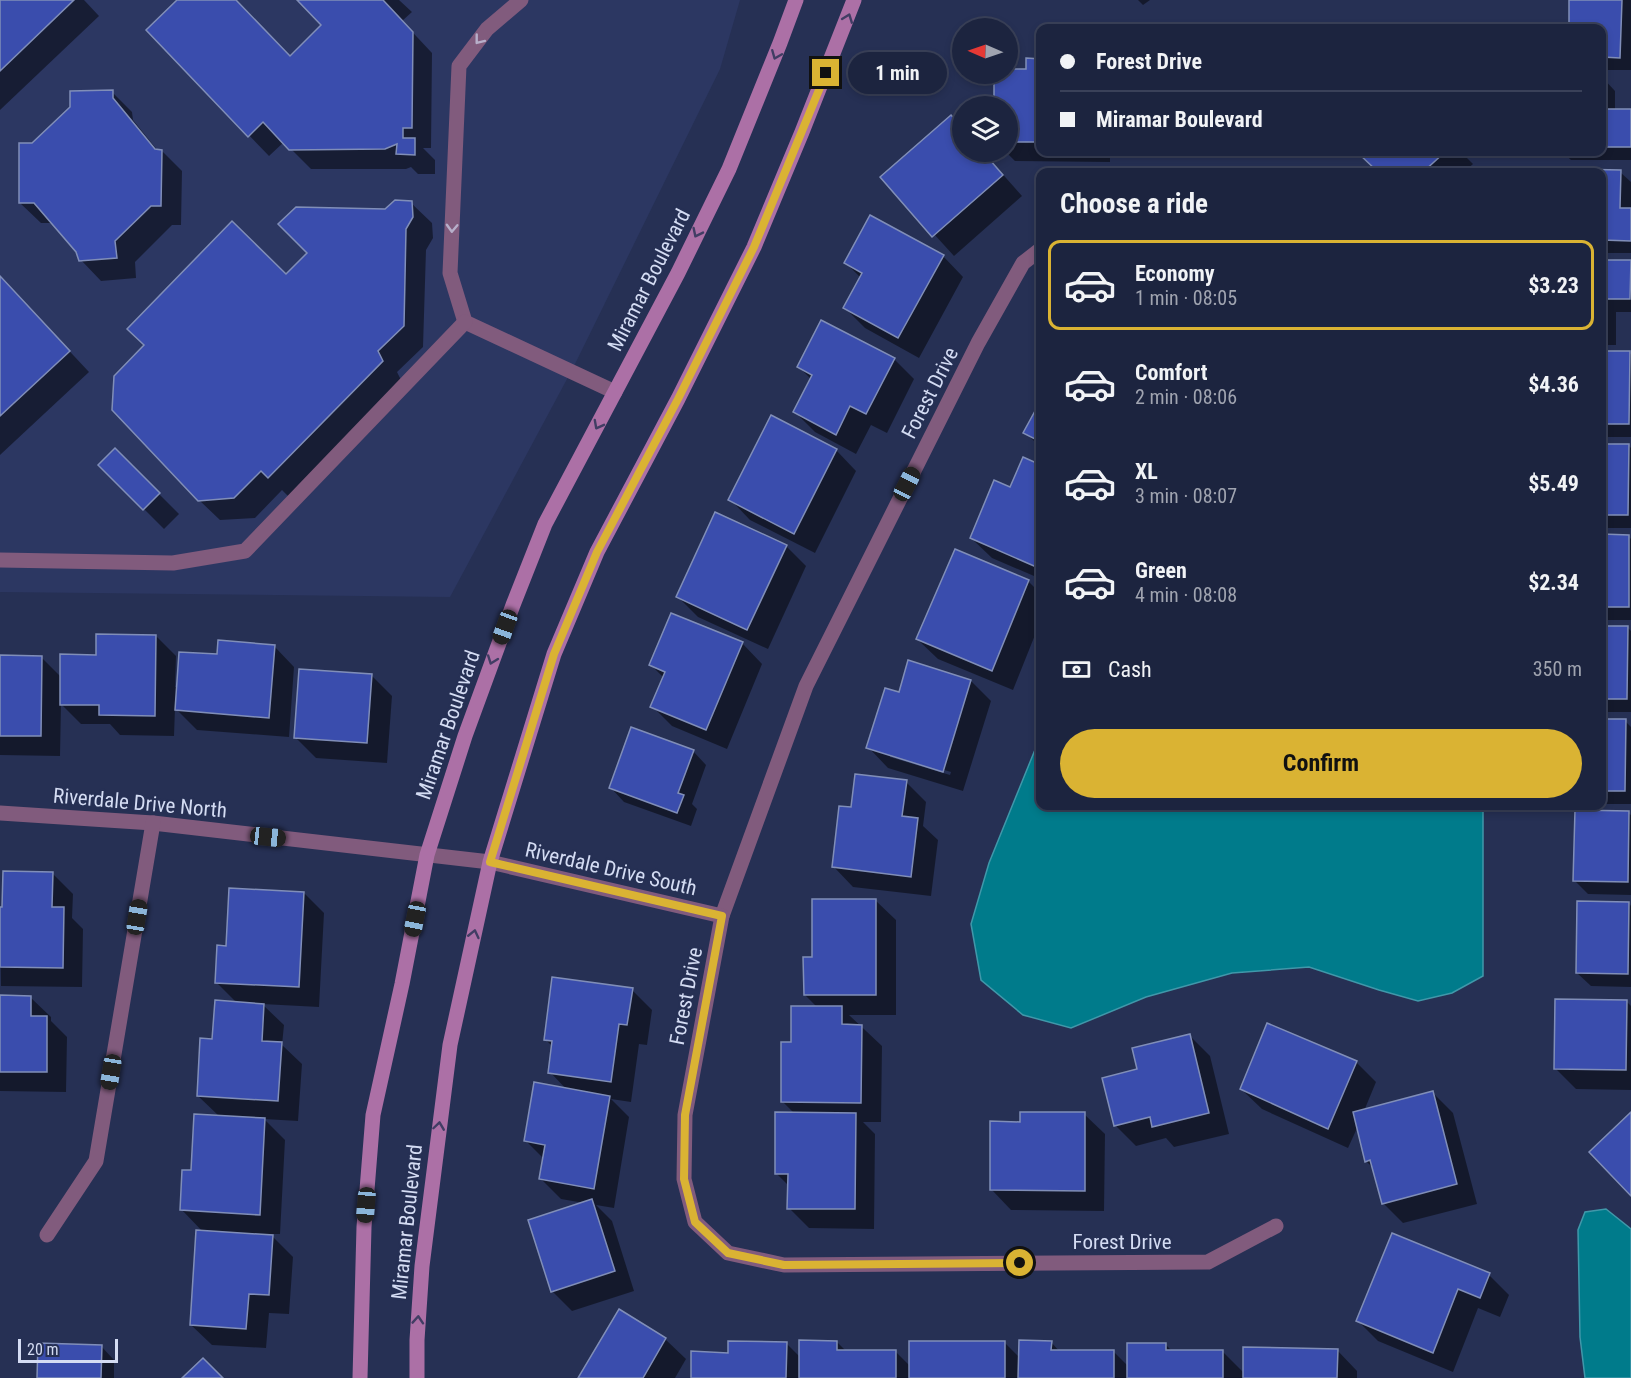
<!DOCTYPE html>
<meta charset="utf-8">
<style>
:root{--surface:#1c243f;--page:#29304a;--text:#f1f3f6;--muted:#a0a4b0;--line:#3a4159;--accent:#dab333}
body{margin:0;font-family:"Roboto Condensed",sans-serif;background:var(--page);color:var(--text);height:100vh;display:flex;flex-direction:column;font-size:22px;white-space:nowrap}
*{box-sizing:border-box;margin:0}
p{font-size:20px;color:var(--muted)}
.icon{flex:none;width:33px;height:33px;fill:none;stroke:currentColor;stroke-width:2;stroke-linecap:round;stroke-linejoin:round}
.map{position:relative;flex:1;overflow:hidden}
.drawer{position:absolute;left:1036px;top:168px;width:570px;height:642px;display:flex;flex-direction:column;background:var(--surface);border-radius:12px;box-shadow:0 3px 9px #0003,0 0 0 2px var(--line)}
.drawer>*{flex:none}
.hud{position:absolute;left:1036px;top:24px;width:570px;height:132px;border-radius:12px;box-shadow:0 3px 9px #0003,0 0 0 2px var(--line);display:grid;align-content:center;height:132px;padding:0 24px;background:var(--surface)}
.needle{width:39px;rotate:272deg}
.buttons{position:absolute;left:952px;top:18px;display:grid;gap:12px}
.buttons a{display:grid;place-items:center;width:66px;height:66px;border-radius:50%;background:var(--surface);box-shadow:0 3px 9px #0003,0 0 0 2px var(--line);font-size:30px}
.scale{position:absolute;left:18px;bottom:15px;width:100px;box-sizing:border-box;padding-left:6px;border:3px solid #d4dcf3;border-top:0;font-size:16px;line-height:21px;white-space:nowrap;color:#d4dcf3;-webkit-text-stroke:4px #263054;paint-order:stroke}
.end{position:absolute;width:27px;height:27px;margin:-14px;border:8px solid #dab333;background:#111;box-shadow:0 0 0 3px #111}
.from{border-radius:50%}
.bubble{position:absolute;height:42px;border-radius:21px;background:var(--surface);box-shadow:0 3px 9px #0003,0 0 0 2px var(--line);font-size:20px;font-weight:700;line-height:42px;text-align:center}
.car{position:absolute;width:18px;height:36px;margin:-18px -9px;border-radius:8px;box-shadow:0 0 4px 2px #0007;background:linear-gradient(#222 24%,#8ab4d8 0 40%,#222 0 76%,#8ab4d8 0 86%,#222 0)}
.hud b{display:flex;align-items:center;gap:21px;height:57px;font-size:22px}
.hud b+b{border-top:2px solid var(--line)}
.hud i{width:15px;height:15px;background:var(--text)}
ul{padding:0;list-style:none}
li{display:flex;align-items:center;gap:18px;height:90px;margin:0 12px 9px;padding:0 12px;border:3px solid transparent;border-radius:12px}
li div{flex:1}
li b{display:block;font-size:22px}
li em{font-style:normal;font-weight:700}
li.active{border-color:var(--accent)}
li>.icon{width:54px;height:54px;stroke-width:1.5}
h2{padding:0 24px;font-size:27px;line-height:72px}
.pay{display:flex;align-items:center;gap:15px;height:66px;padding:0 24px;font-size:22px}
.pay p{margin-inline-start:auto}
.primary-button{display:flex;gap:12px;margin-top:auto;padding:12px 24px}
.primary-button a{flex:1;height:69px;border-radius:36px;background:var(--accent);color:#111;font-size:24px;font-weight:700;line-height:69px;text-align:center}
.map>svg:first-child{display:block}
.built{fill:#2c3762}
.water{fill:#007b8b;stroke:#4098aa;stroke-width:1.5}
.shadow{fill:#0007;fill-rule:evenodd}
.building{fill:#3a4dad;stroke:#808eb8;stroke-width:1.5}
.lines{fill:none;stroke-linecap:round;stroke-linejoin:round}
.lane{stroke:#815b7d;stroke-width:15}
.street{stroke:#815b7d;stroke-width:15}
.secondary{stroke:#ac70a6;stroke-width:15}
.oneway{stroke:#413d64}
.oneway2{stroke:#b7afca}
.route{stroke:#dab333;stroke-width:8}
.labels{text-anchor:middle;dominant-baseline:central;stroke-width:4.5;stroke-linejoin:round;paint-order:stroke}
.street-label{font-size:21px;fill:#d4dcf3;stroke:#263054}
</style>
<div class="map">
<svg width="1631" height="1378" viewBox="0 0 1631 1378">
<rect width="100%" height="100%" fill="#263054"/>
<path class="built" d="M0,0H740L720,69L574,366L450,597L0,592Z"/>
<g class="water">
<path d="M1041,735V806H1483V976L1452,993L1418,1001L1379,990L1309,967L1232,973L1146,997L1071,1028L1023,1015L981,980L971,924L989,863Z"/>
<path d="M1606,1209L1631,1229V1378H1585L1580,1337L1578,1230L1585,1212Z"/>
</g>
<g class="shadow">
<path d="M0,0H84L99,16L0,110Z"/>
<path d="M179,0H235L290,58L324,25L299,0H399L412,12L402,21L432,53L431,148H423L435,160V174H418L411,167L406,169H311L284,142L269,156L148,30Z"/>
<path d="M1138,0H1150L1143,5Z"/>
<path d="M1571,0H1631V70H1602V28H1570Z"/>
<path d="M1041,60V152H1110V162L1015,161L1006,152H1008V106H995L996,74H1008V71H1027Z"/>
<path d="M1602,77L1615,91V111H1631V160H1571L1562,152H1602Z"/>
<path d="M112,92L132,112L133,120L158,151H162L182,171L181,225H172L135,262L136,278L101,281L81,260L77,251L53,223H41L20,203L33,144Z"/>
<path d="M963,129V152H983L1022,196L954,256L882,177Z"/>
<path d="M1120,152H1218V157L1123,155Z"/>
<path d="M1230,152H1323V154L1232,153Z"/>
<path d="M1359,152H1461L1473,164L1464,172H1380Z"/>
<path d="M1572,171L1620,172L1631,182V253H1602V172H1572Z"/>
<path d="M411,203L432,223L433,238L426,250L423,347L397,372L402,382L289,497L282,490L255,518L220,520L199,500L286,277Z"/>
<path d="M943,256L963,277L919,358L865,328L845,308L861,278L846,263Z"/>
<path d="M1602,261L1631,263V312H1616V345H1602Z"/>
<path d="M0,277L89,372L0,455Z"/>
<path d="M1602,353L1631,354V437H1602Z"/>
<path d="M894,359L914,379L887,433L871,425L856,454L815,432L795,412L812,380L799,367Z"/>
<path d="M1041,403V448L1025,432Z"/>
<path d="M1602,445H1628L1631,448V528H1602Z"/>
<path d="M115,450L179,514L164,529L100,465Z"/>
<path d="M836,450L856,471L815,553L750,520L730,499Z"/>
<path d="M1041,466V579L992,558L971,538L1011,489Z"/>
<path d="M1602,536H1628L1631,539V620H1602Z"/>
<path d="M786,546L806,566L768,649L698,617L678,597Z"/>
<path d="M1028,581L1041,594V620L1013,690L938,659L917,639Z"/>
<path d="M1602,627H1627L1631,631V712H1602Z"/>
<path d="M156,636L176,656L175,687H178L218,656L274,646L294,667L289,737L197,730L175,708L174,736L120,735L110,724H81L61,704L60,756L0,755V656L41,657L61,677L97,657Z"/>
<path d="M742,643L762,664L727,749L672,726L652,706L664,678L651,665Z"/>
<path d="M371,675L392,696L387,763L316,758L296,738Z"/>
<path d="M971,681L991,701L963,791L888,768L868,747L900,694ZM890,754L951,772L950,775L890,757Z"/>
<path d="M1602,720L1625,721L1631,727V804H1602Z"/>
<path d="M693,751L706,765L692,804L697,809L691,826L624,802L611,788Z"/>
<path d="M906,782L926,802L923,826L938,840L931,896L853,887L833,866L852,809Z"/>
<path d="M1628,813L1631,815V895L1588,894L1575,881Z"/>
<path d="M52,873L73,894L72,918L83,929L82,987L1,986L0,909Z"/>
<path d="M304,893L324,913L319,1007L262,1004L284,1025L282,1045L302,1064L298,1121L264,1119L285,1140L280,1234H270L293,1257L289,1314L269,1313L266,1348L212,1345L191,1325L203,1232L181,1209L192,1172L220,1117L198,1096L214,1041L237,1003L216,982L227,947Z"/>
<path d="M875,900L896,920V1015H849L882,1046L881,1122H863L875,1134L874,1229L809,1228L789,1208V1186L776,1173L795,1114L782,1101L792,1044L818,1008L805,995L813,958Z"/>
<path d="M1629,903L1631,906V987L1591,986L1577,973Z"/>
<path d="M632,990L652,1010L647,1045L639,1044L631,1102L611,1099L629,1117L614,1208L596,1205L612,1221L634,1291L572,1311L552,1291L584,1203L561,1199L540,1178L544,1159L526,1141L567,1090L550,1072L553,1047L545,1039Z"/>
<path d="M0,997H30L51,1017V1021L67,1037L66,1092L0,1091Z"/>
<path d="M1627,1002L1631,1006V1090L1576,1089L1556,1069Z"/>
<path d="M1190,1036L1210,1056L1229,1134L1174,1147L1166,1138L1136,1146L1115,1125L1139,1070Z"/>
<path d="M1356,1062L1376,1082L1364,1111L1433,1093L1453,1113L1477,1204L1403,1223L1383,1203L1374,1169L1366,1161L1358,1126L1348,1148L1262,1109L1241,1089Z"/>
<path d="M1084,1114L1105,1134L1104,1211L1011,1210L991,1189L1022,1123Z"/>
<path d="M1489,1275L1509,1295L1500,1317L1478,1308L1453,1372L1378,1341L1358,1321Z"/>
<path d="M619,1311L665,1339L686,1359L675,1378H580Z"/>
<path d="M837,1342L846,1351L896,1352L910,1366L1005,1343L1020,1358L1051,1342L1060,1352H1114L1128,1366L1165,1344L1172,1351L1223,1352L1245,1374L1337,1350L1357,1371V1378H692L730,1354L787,1344L800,1357Z"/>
<path d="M101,1346L114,1360V1378H39Z"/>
</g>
<g class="building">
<path d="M0,0H74L0,71Z"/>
<path d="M177,0H236L290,56L321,25L297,0H383L413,32L412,128H403V138H415V155L396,154L397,144L385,149L289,150L263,122L248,137L146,30Z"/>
<path d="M1569,0H1622L1620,58L1602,57V28H1569Z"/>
<path d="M1026,58L1041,59V142H1008V106H994V74H1008V69H1026Z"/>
<path d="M1602,76V109H1631V147H1602Z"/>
<path d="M113,90V98L155,149L162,150L161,206H151L115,241L117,258L79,261L76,252L34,203H19V143H32L70,107V91Z"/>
<path d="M951,115L963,129V152H983L1003,175L932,237L880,177Z"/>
<path d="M1357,152H1445L1423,172H1378Z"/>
<path d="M1571,169L1621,170L1620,208H1631V241L1602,240V172H1571Z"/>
<path d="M395,200L412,201L413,217L406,229L404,326L378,351L383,361L268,478L261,471L234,498L198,501L112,410L114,376L144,345L127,329L232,221L286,274L307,253L278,224L296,207L385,209Z"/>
<path d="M870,215L944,255L898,338L843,308L862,273L844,263Z"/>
<path d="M1602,260H1631L1630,299H1603V332Z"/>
<path d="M0,276L70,351L0,416Z"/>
<path d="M821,320L895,358L866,414L850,406L836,435L793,412L812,375L797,367Z"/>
<path d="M1602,351H1630L1629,424H1602Z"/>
<path d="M1041,400V442L1023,433Z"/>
<path d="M771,415L837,449L794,534L728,500Z"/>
<path d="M1602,444H1629L1628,515H1602Z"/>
<path d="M115,448L160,493L143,510L98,465Z"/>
<path d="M1023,457L1041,465V569L970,538L994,480L1010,487Z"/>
<path d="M715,512L787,545L747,630L676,597Z"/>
<path d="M1602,534L1629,535V607H1602Z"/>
<path d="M955,549L1029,580L992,671L916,639Z"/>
<path d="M671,613L743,642L706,730L650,707L665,672L649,665Z"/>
<path d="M1602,626H1628L1627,699H1602Z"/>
<path d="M96,634L156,635L155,716L99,715V705H60V654L96,655Z"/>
<path d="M218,640L275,645L269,718L175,710L179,652L217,654Z"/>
<path d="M0,655L42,656L41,736H0Z"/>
<path d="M908,660L971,680L943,772L866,748L885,688L899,692Z"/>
<path d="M299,669L372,674L367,743L294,738Z"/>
<path d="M1602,719H1626L1625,791H1602Z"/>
<path d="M631,727L694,750L678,793L684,795L677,813L609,788Z"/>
<path d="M855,774L907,780L902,816L918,818L911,877L832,867L839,806L851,807Z"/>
<path d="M1575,810L1629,811L1628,882L1573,881Z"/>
<path d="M3,871L53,872L52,907H64L63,968L0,967V907H2Z"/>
<path d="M229,888L304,892L299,987L215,983L217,945L226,946Z"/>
<path d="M812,899H876V995H804L803,957H812Z"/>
<path d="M1577,901L1629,902L1628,974L1576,973Z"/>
<path d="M552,977L633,988L627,1025L619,1024L611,1082L548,1073L552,1041L544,1040Z"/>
<path d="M0,995L31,996V1016H47V1072H0Z"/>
<path d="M1555,999L1627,1000L1626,1070L1554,1069Z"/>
<path d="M215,1000L264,1004L262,1041L282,1042L278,1101L197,1096L200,1038L212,1039Z"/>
<path d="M791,1006H842V1024L862,1025L861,1103L781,1102V1042H791Z"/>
<path d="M1267,1023L1357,1061L1328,1129L1240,1089Z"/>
<path d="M1190,1034L1209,1113L1152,1127L1150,1117L1114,1126L1102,1078L1137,1069L1132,1048Z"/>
<path d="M534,1082L610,1096L594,1189L539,1179L545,1145L524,1141Z"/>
<path d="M1433,1091L1457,1184L1382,1204L1370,1160L1365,1162L1353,1112Z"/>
<path d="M775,1112L856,1113L855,1209H787L788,1174H775Z"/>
<path d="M1020,1112H1085V1191L990,1190V1121L1020,1122Z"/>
<path d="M1631,1112V1196L1589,1152Z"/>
<path d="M194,1114L265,1118L260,1215L180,1210L182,1170H191Z"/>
<path d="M592,1199L615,1271L551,1292L528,1220Z"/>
<path d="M196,1230L273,1235L269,1295L249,1294L246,1329L190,1325Z"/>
<path d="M1392,1233L1490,1273L1480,1298L1458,1289L1433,1353L1356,1321Z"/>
<path d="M619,1309L666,1338L643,1378H578Z"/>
<path d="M799,1340L837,1341V1350H896V1378H799Z"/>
<path d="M1019,1340L1052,1341L1051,1350H1114V1378H1018Z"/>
<path d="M728,1341L787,1342L786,1378H691V1351L728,1353Z"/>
<rect x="909" y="1341" width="96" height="37"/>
<path d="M38,1343L102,1345L101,1378H37Z"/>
<path d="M1127,1343H1166V1350H1223V1378H1127Z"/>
<path d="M1243,1347L1338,1349L1337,1378H1243Z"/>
<path d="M203,1358L223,1378H182Z"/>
</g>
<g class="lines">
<g class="lane">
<path d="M521,0L487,29L459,66L450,273L465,322L615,392"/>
<path d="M0,560L173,563L245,551L465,322"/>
</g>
<g class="street">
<path d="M1041,249L1023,263L978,343L806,686L722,916L685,1115L684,1179L695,1222L728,1253L784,1265L1208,1262L1276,1226"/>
<path d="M0,813L153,823L490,862L722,916"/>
<path d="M47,1235L96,1161L153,823"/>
</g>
<g class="secondary">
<path d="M360,1378L364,1227L373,1115L402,984L427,855L465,736L513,605L545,524L678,273L729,169L780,43L796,0"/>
<path d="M417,1378V1340L422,1266L450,1045L490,862L554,654L597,552L678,399L754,247L802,132L854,0"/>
</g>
</g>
<defs><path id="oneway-chevron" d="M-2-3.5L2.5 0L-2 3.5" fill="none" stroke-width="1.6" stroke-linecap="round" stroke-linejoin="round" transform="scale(1.5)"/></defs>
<g class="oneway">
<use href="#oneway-chevron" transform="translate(848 18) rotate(-69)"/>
<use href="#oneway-chevron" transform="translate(776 55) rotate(112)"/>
<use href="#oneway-chevron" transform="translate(697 233) rotate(116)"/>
<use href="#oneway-chevron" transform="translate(598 425) rotate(118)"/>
<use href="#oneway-chevron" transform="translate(492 660) rotate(110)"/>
<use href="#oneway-chevron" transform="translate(474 934) rotate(-77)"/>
<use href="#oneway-chevron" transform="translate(439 1126) rotate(-82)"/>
<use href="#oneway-chevron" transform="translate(418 1320) rotate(-86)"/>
</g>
<g class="oneway2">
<use href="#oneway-chevron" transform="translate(479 40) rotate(128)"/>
<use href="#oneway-chevron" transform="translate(452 228) rotate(92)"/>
</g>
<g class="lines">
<path class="route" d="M826,73L754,247L678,399L597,552L554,654L490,862L722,916L685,1115L684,1179L695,1222L728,1253L784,1265L1020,1263"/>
</g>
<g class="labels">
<g class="street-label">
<text transform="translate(649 280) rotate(-63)">Miramar Boulevard</text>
<text transform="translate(930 393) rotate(-63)">Forest Drive</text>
<text transform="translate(448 725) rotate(-71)">Miramar Boulevard</text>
<text transform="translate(140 803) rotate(5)">Riverdale Drive North</text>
<text transform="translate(611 869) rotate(13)">Riverdale Drive South</text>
<text transform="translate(686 996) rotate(-79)">Forest Drive</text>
<text transform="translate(407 1222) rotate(-84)">Miramar Boulevard</text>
<text x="1122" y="1242">Forest Drive</text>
</g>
</g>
</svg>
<div class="buttons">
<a><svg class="needle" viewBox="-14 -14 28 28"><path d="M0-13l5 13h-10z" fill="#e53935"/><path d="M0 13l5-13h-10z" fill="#a0a4b0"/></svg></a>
<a><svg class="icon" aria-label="layers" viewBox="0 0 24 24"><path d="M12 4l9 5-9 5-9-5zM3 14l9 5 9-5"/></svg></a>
</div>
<div class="scale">20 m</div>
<i class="end from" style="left:1020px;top:1263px"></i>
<i class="end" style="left:826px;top:73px"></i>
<div class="bubble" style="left:848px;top:52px;width:99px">1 min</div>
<i class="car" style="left:907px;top:484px;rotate:27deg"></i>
<i class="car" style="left:505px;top:627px;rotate:200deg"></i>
<i class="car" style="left:268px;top:837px;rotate:96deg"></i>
<i class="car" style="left:137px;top:917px;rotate:9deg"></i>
<i class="car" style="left:415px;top:919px;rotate:191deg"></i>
<i class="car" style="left:111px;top:1072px;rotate:189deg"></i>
<i class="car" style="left:366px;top:1205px;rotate:185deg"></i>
<div class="hud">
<b><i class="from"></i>Forest Drive</b>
<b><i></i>Miramar Boulevard</b>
</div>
<section class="drawer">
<h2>Choose a ride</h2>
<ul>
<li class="active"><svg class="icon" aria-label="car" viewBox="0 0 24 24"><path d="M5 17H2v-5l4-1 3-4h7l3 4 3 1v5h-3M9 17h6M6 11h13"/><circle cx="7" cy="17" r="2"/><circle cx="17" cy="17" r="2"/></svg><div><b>Economy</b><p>1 min · 08:05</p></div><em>$3.23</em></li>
<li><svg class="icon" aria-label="car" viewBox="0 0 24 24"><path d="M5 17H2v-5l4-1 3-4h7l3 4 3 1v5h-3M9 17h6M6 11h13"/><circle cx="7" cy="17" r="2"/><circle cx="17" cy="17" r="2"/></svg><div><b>Comfort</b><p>2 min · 08:06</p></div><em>$4.36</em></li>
<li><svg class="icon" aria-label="car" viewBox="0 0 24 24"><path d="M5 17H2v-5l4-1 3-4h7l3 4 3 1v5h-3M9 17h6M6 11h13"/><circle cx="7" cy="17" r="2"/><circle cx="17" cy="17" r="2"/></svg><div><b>XL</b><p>3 min · 08:07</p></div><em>$5.49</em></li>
<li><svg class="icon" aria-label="car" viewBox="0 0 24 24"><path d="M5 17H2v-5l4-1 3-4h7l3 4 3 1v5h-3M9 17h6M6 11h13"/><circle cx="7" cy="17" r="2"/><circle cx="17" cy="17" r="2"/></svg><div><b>Green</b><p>4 min · 08:08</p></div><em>$2.34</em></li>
</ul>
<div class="pay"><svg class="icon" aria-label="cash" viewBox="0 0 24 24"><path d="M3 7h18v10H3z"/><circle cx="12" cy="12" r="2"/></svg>Cash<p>350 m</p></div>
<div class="primary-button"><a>Confirm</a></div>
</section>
</div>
